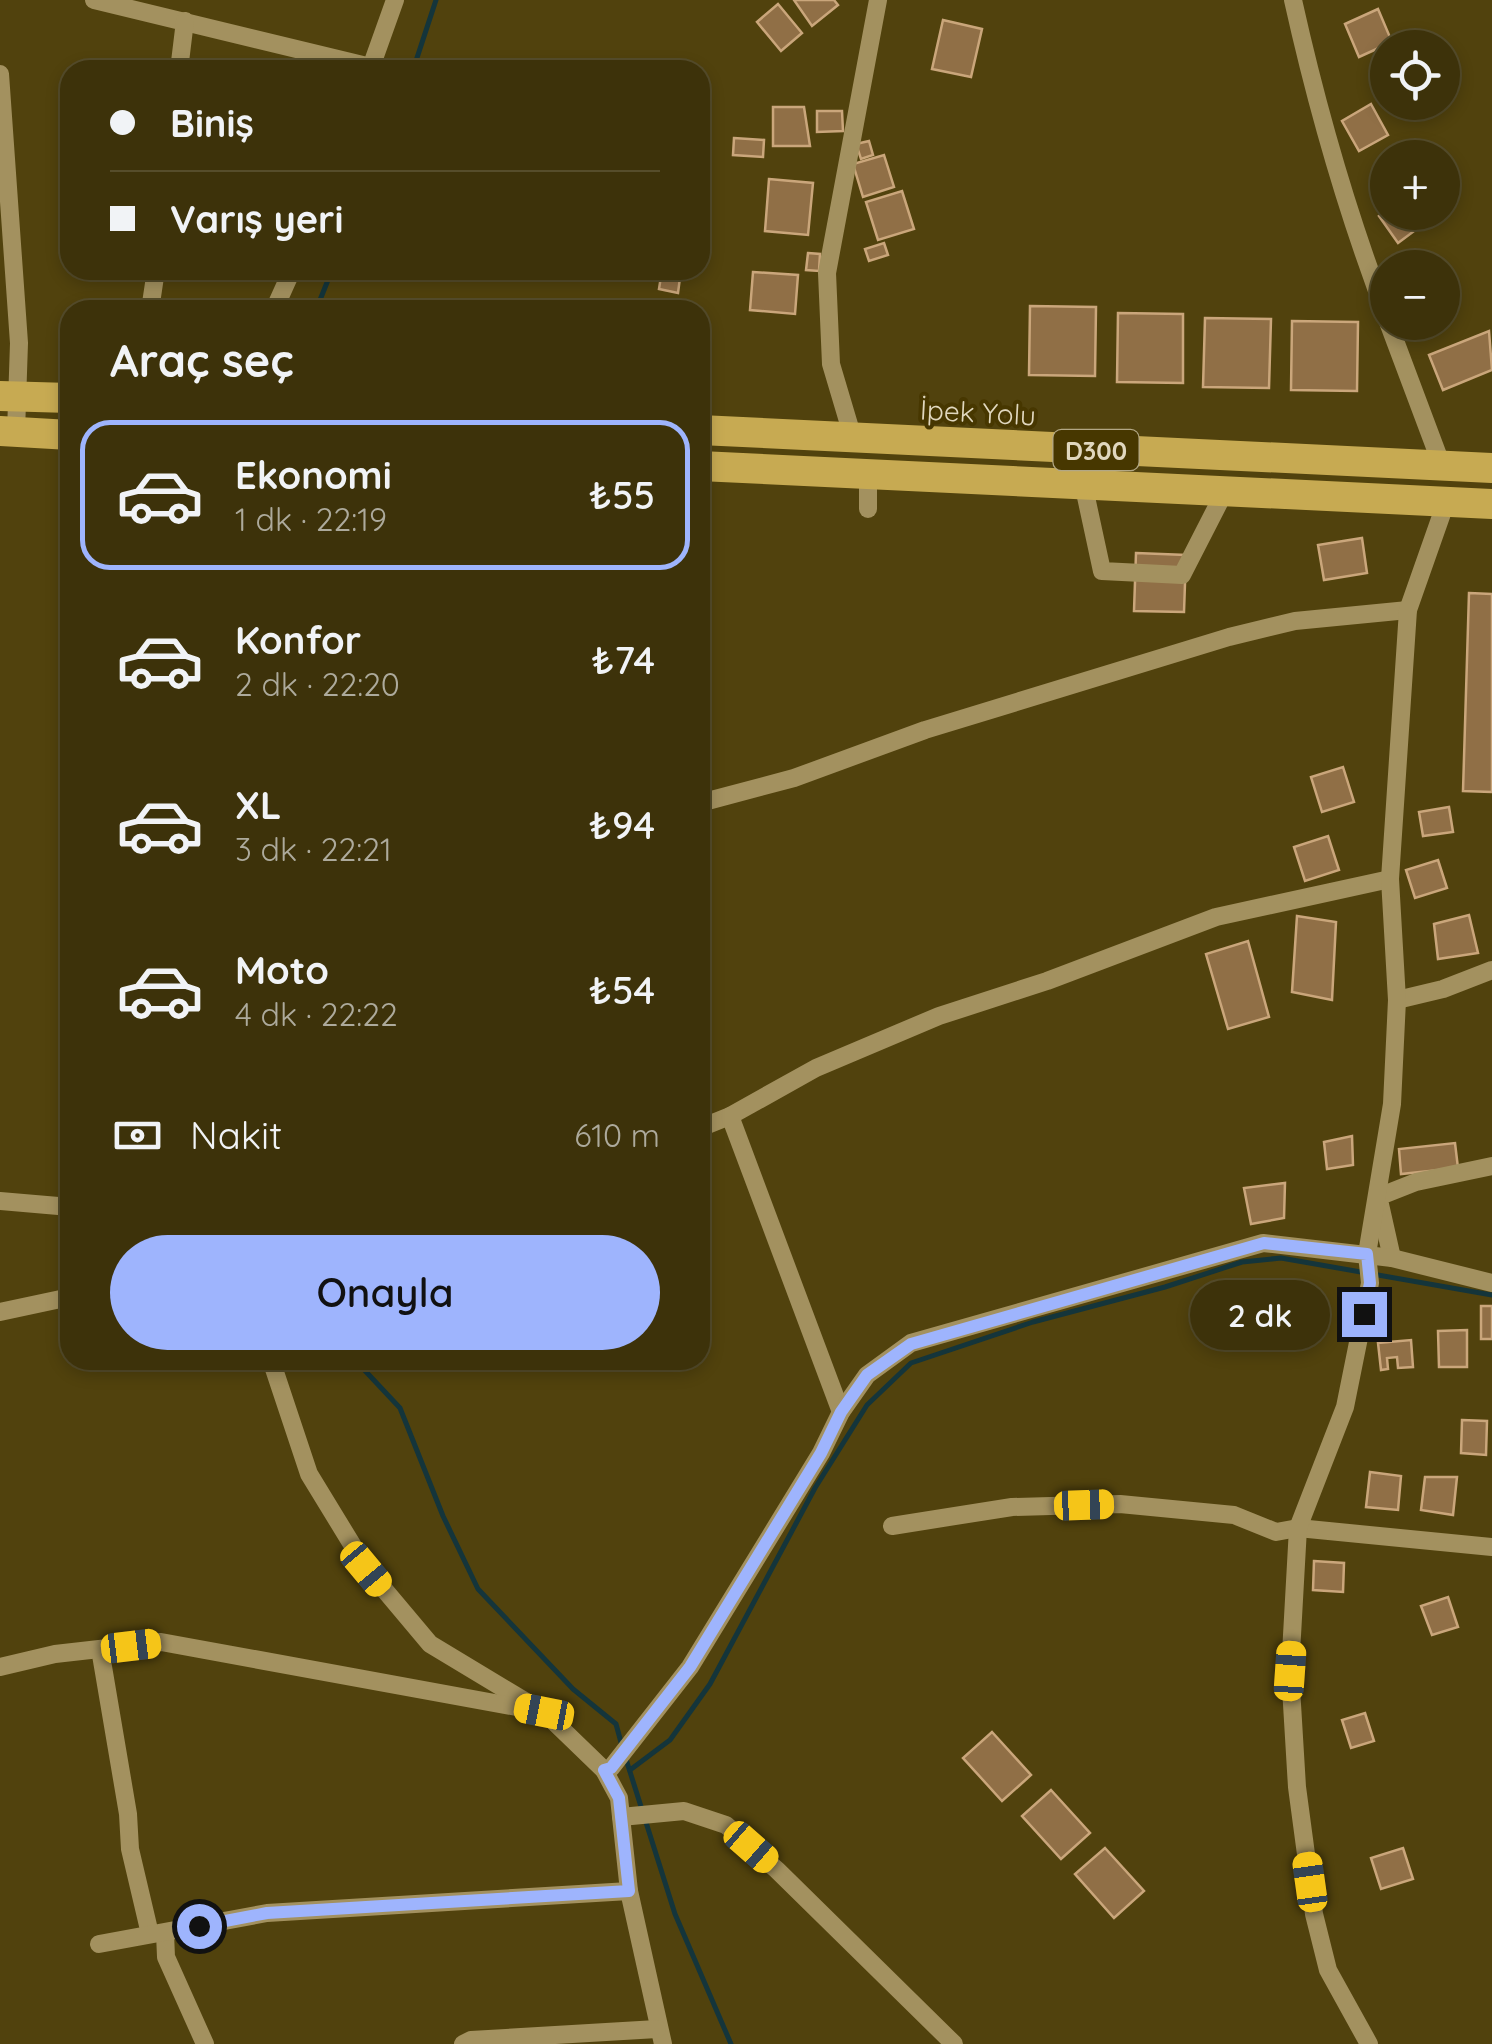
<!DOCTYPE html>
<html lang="tr">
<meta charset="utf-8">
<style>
:root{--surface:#3d320a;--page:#443a13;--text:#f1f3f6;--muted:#adaa9c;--line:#564d2b;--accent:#9eb4fd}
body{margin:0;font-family:Quicksand,sans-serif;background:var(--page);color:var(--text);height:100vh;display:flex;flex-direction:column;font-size:38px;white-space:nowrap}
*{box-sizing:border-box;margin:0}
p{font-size:32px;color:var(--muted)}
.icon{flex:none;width:55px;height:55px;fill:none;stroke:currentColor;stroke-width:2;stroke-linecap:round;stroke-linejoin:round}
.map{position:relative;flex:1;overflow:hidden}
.side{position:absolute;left:60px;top:300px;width:650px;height:1070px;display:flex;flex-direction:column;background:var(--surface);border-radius:30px;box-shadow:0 5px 15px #0003,0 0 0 2px var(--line)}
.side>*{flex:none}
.guide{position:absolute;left:60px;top:60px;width:650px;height:220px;border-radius:30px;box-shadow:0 5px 15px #0003,0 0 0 2px var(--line);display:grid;align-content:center;height:220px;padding:0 50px;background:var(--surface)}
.buttons{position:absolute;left:1370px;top:30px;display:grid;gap:20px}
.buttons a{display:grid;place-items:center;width:90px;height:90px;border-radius:50%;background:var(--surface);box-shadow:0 5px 15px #0003,0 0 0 2px var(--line);font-size:50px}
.end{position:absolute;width:45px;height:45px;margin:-22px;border:12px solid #9eb4fd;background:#111;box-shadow:0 0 0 5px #111}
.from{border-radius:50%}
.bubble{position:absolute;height:70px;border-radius:35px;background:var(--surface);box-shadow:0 5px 15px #0003,0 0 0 2px var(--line);font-size:32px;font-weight:600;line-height:70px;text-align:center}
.car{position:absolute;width:30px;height:60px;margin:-30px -15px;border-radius:12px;box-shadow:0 0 8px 2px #0007;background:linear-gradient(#f5c518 24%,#345 0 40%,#f5c518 0 76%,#345 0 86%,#f5c518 0)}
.guide b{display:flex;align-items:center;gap:35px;height:95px;font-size:38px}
.guide b+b{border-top:2px solid var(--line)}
.guide i{width:25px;height:25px;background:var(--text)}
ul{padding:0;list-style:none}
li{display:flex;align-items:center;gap:30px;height:150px;margin:0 20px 15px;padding:0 30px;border:5px solid transparent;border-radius:30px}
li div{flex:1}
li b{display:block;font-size:38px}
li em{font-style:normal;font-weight:600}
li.current{border-color:var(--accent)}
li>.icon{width:90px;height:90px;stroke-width:1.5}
h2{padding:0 50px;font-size:45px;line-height:120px}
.pay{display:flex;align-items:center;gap:25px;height:110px;padding:0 50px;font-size:38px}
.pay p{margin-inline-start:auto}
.primary-button{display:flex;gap:20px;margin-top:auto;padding:20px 50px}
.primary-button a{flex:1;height:115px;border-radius:60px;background:var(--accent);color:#111;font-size:40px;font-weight:600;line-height:115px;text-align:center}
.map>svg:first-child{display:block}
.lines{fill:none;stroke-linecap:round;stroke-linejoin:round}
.stream{stroke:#14353b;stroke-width:5}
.building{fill:#906f46;stroke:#caa67b;stroke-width:2.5}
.minor{stroke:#a3915f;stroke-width:18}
.highway{stroke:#c7aa52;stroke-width:30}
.route{stroke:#9eb4fd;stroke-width:12}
.labels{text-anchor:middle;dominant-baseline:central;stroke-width:8;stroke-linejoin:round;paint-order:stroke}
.shield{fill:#473700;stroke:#b2a785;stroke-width:2.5}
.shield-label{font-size:25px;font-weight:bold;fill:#e0d7be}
.street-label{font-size:28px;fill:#e0d7be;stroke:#473700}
</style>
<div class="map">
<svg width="1492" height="2044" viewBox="0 0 1492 2044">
<rect width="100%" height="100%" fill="#51420d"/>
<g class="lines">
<g class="stream">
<path d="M413,70L436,0"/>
<path d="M316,310L332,270"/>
<path d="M355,1360L400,1408L443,1516L478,1589L573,1689L616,1724L622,1746"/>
<path d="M625,1756L675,1914L731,2044"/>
<path d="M630,1770L670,1740L710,1684L815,1488L867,1405L911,1363L1033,1322L1165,1287L1242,1262L1281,1258L1492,1295"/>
</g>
</g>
<g class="building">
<path d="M794,0H834L838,5L812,26Z"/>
<path d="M778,4L802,33L781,51L757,22Z"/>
<path d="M1378,9L1392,42L1359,57L1345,24Z"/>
<path d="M943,20L982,29L971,77L932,69Z"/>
<path d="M1371,104L1388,135L1359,151L1342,121Z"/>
<path d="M773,107H804L810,146H773Z"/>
<path d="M817,111H842L843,131L817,132Z"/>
<path d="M734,138L764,140L763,157L733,155Z"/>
<path d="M869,141L873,155L861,159L856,144Z"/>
<path d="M884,155L894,187L863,197L853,164Z"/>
<path d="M769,179L813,183L808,235L765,231Z"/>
<path d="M902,191L914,229L878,240L866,202Z"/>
<path d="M1388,210L1430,212L1433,217L1398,243L1379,216Z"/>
<path d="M884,243L888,255L869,261L865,249Z"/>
<path d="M808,253L820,254L819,271L806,270Z"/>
<path d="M662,270H681L678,293L659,289Z"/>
<path d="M753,272L798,275L795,314L750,310Z"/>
<path d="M570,303L613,310H568Z"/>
<path d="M1030,306L1096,307L1095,376L1029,375Z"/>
<path d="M1118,313L1183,314V383L1117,382Z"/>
<path d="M1205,318L1271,319L1269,388L1203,387Z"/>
<path d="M1292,321L1358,322L1357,391L1291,390Z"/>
<path d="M1489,331L1492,370L1443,390L1429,355Z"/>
<path d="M1362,538L1367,573L1324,580L1318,545Z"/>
<path d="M1136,553L1186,555L1184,612L1134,611Z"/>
<path d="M1469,593L1492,594V792L1463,791Z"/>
<path d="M1343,767L1354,802L1322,812L1311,777Z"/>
<path d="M1449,807L1453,832L1423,836L1419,812Z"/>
<path d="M1328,836L1339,870L1305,881L1294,847Z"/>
<path d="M1438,860L1447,888L1415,898L1406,870Z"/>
<path d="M1469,915L1478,953L1438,959L1434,924Z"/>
<path d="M1297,916L1336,922L1332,1000L1292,992Z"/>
<path d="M1248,941L1269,1017L1228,1029L1206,954Z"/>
<path d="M1352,1136L1353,1165L1327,1169L1324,1142Z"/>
<path d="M1455,1143L1458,1168L1401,1174L1399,1149Z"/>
<path d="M1285,1183L1284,1218L1251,1224L1244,1188Z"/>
<path d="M1268,1293L1277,1340L1240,1342L1234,1298Z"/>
<rect x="1481" y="1306" width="11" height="33"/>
<path d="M1467,1330V1367H1439L1438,1331Z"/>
<path d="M1411,1340L1413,1367L1398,1368L1397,1357L1387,1358L1388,1369L1381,1370L1378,1343Z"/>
<path d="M1462,1420L1487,1421L1486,1455L1461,1453Z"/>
<path d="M1370,1472L1401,1476L1398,1510L1366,1507Z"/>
<path d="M1425,1477H1457L1453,1515L1421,1510Z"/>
<path d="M1314,1561L1344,1563L1343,1592L1313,1590Z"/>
<path d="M1448,1597L1458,1627L1432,1635L1421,1606Z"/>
<path d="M1365,1713L1374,1741L1351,1748L1342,1720Z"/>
<path d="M992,1732L1031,1775L1002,1801L963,1758Z"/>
<path d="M1051,1790L1090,1833L1061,1859L1022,1816Z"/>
<path d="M1105,1848L1144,1891L1114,1918L1075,1874Z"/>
<path d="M1403,1848L1413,1879L1381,1889L1371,1858Z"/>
</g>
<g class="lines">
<g class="minor">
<path d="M94,0L371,67"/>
<path d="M1293,0C1317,108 1348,216 1388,320"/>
<path d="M179,70L185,21"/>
<path d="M370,70L395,0"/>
<path d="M0,74L19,343L16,432"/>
<path d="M150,310L156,270"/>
<path d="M274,310L292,270"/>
<path d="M1388,322L1442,466"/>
<path d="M853,438L831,364L827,273L878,0"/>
<path d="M1083,483L1102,571L1182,575L1225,491"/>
<path d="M868,509V474"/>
<path d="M700,803L794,778L925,730L1229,637L1295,621L1408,610"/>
<path d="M1397,1000L1443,989L1492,970"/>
<path d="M700,1128L730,1116"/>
<path d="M0,1201L70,1207"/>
<path d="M1392,1258L1379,1200L1383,1195L1416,1182L1492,1166"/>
<path d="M0,1312L70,1297"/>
<path d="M271,1360L309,1474L367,1569L430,1644L533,1706"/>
<path d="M841,1412L730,1116L816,1068L939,1016L1047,981L1216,917L1390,879"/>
<path d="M892,1526L1012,1507L1120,1504L1234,1515L1276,1532L1298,1528L1492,1547"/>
<path d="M100,1649L128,1814L130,1849L150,1934"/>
<path d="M0,1667L55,1654L161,1642L544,1712L604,1770L619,1798L629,1891L663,2044"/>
<path d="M604,1770L611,1768L690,1667L821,1453L841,1412L867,1375L911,1343L1263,1243L1392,1258L1492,1283"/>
<path d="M621,1817L684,1811L726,1825L777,1870L954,2044"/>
<path d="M165,1933L166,1957L205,2044"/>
<path d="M99,1944L267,1913L629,1891"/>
<path d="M463,2044L471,2040L657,2029"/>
<path d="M1369,2044L1328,1970L1314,1914L1297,1787L1290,1671L1298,1528L1345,1407L1370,1283L1367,1254L1392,1104L1397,1000L1390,879L1408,610L1446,502"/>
</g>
<g class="highway">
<path d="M0,396L70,398"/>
<path d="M700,430L1492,468"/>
<path d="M0,431L70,435"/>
<path d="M700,466L1492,504"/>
</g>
</g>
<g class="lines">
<path class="route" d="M199,1926L267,1913L629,1891L619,1798L604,1770L611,1768L690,1667L821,1453L841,1412L867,1375L911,1344L1264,1243L1367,1254L1370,1283L1364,1314"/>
</g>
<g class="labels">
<rect class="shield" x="1053.5" y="430" width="85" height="40" rx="8"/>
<g class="shield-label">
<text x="1096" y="450">D300</text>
</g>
<g class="street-label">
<text transform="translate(978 412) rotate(3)">İpek Yolu</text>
</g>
</g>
</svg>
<div class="buttons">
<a><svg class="icon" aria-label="locate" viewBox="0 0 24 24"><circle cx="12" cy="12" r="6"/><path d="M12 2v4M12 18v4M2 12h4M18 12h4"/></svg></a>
<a>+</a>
<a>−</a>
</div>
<i class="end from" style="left:199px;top:1926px"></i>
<i class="end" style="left:1364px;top:1314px"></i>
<div class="bubble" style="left:1190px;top:1280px;width:140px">2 dk</div>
<i class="car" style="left:1084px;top:1505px;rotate:88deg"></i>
<i class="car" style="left:366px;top:1569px;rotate:140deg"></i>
<i class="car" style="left:131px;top:1646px;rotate:83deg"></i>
<i class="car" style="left:1290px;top:1671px;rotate:4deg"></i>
<i class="car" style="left:544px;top:1712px;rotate:281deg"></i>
<i class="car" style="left:751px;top:1847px;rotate:131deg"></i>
<i class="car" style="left:1310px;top:1882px;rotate:352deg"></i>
<div class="guide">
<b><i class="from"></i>Biniş</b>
<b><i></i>Varış yeri</b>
</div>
<section class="side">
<h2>Araç seç</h2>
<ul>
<li class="current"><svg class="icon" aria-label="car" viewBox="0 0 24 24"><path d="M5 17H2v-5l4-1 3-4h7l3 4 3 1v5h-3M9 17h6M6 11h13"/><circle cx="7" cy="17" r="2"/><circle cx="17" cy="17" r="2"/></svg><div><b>Ekonomi</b><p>1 dk · 22:19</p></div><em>₺55</em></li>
<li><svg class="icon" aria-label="car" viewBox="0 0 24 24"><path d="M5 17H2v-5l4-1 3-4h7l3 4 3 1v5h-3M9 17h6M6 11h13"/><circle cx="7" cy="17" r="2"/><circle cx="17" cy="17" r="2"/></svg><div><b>Konfor</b><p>2 dk · 22:20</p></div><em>₺74</em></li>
<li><svg class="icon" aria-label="car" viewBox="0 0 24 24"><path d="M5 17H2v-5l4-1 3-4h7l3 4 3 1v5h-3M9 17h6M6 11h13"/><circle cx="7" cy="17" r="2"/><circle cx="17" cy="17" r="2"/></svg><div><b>XL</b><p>3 dk · 22:21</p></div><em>₺94</em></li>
<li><svg class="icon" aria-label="car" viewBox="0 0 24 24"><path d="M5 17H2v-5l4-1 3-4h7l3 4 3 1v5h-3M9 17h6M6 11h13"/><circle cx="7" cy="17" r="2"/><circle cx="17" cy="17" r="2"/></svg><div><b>Moto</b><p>4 dk · 22:22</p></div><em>₺54</em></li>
</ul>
<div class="pay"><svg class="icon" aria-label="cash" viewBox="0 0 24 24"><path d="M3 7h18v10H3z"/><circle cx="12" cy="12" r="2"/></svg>Nakit<p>610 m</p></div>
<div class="primary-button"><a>Onayla</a></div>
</section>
</div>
